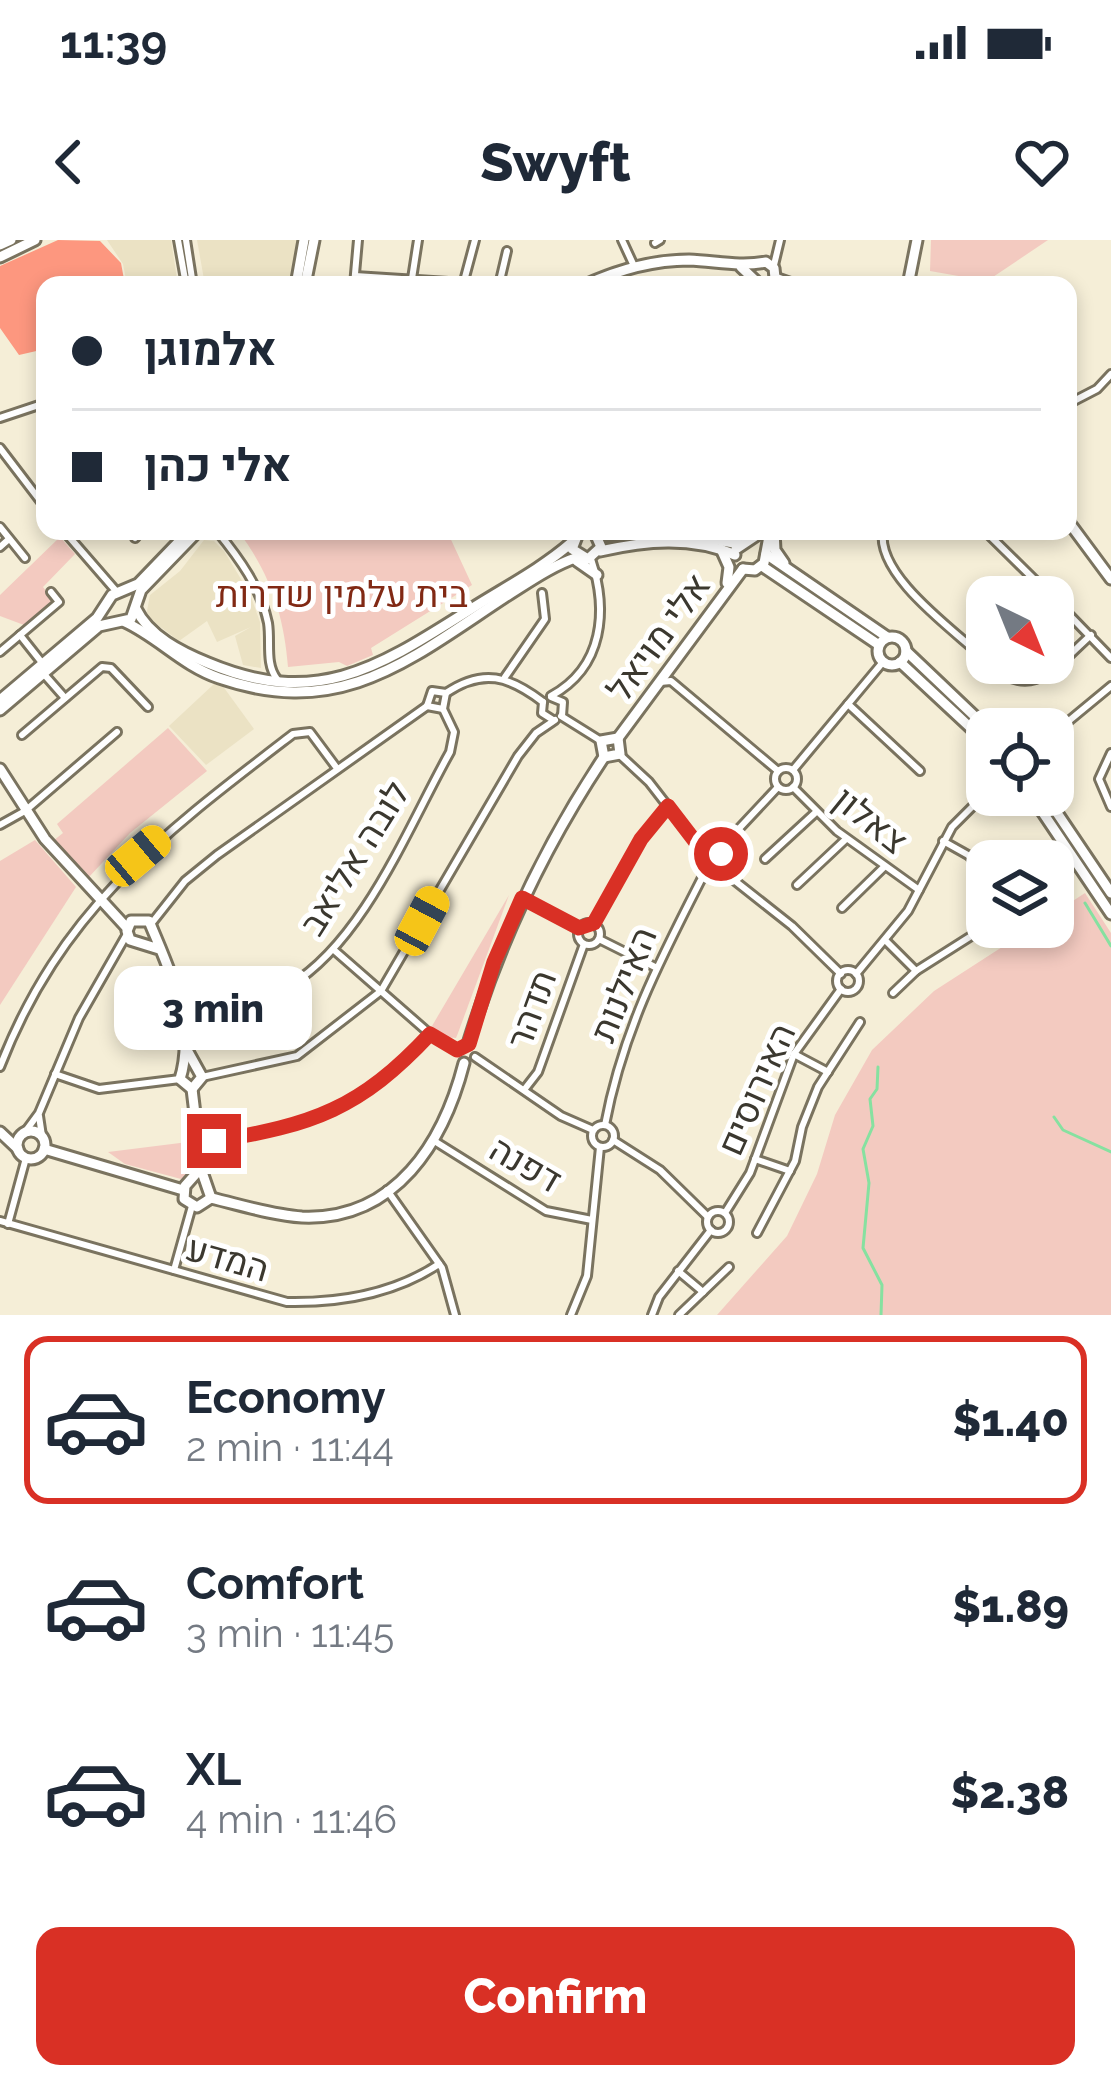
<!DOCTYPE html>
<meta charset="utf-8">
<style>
:root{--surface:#fff;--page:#f6f6f7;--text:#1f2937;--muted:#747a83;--line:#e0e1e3;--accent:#d93025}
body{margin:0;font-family:Raleway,Heebo,sans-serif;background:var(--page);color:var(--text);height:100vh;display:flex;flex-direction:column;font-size:45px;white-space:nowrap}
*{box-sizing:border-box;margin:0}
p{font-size:39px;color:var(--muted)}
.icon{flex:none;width:66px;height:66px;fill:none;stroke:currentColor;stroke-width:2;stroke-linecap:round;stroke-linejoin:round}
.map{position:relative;height:1075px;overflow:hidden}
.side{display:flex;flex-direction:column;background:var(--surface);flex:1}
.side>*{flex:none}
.top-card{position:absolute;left:36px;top:36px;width:1041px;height:264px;border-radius:24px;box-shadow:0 6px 18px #0003;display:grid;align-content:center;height:264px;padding:0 36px;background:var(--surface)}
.needle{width:78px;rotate:137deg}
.fabs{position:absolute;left:966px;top:336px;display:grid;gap:24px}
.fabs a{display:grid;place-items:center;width:108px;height:108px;border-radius:24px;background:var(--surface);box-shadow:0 6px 18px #0003;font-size:60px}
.end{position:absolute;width:54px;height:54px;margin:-27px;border:15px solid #d93025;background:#fff;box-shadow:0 0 0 6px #fff}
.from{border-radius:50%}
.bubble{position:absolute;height:84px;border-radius:24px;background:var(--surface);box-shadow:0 6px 18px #0003;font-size:39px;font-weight:800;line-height:84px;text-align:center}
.car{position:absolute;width:36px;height:72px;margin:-36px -18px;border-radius:15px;box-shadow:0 0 9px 3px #0007;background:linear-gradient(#f5c518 24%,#345 0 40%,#f5c518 0 76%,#345 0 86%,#f5c518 0)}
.top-card b{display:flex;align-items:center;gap:42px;height:114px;font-size:45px}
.top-card b+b{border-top:3px solid var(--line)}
.top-card i{width:30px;height:30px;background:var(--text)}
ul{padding:21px 0 0;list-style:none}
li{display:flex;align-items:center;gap:36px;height:168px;margin:0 24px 18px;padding:0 12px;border:6px solid transparent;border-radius:24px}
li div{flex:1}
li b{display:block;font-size:45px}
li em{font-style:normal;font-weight:800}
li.active{border-color:var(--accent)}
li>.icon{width:108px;height:108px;stroke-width:1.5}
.button{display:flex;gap:24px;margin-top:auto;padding:24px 36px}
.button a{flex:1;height:138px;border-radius:24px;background:var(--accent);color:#fff;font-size:48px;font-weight:800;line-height:138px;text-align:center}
.status{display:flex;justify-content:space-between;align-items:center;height:84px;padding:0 60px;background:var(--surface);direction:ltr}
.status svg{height:33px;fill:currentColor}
header{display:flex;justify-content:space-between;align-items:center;height:156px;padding:0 36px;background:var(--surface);font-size:54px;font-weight:800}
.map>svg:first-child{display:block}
.built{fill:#ebe2c4}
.green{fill:#f3cac0}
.forest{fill:#fd977f}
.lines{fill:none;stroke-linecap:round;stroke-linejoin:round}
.stream{stroke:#86e1a0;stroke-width:3}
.street-casing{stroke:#7a735f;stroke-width:12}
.secondary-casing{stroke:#7a735f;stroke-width:15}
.street{stroke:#fff;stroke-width:6}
.secondary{stroke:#fff;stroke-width:9}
.route{stroke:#d93025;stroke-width:15}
.labels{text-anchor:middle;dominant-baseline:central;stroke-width:10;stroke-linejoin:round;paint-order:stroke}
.park-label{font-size:36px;fill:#812914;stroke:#fff}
.street-label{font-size:36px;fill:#3b382f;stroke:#fff}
</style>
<div class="status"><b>11:39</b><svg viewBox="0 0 49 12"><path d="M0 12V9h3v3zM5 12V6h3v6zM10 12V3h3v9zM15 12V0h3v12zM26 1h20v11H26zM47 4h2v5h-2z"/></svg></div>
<header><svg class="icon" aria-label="back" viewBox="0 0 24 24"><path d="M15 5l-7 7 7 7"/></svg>Swyft<svg class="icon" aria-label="heart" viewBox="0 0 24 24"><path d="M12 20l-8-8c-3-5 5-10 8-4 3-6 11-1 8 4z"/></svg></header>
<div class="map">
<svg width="1111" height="1075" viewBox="0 0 1111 1075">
<rect width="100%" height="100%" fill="#f5eed7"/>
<g class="built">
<path d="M107,0H171L178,45H127L123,24Z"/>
<path d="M197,0H299L289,45H205Z"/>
<path d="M204,300L214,301L224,311L250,354L260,382L261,428L243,425L235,396L251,387L217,402L207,381L179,401L146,376L150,355L180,331Z"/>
<path d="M214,444L222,445L254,489L206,525L169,486Z"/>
</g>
<g class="green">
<path d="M931,0H1048L987,41L930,31Z"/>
<path d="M238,291H447L472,345L371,408L373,415L347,426L339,422L288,427C284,375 270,333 238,291Z"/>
<path d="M60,297L75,314L43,347L54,362L24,385L0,376V355Z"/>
<path d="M168,488L207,531L130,593L88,638L53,601L63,593L57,584Z"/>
<path d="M35,600L76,647L0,765V621Z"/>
<path d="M1085,653L1111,693V1075H717L787,996L817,934L835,875L872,810L934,751L1033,687H1053V674Z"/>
<path d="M509,655L458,793L456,798L446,797L432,786Z"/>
<path d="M196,901V929L181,939L125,924L108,912Z"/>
</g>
<path class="forest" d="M58,0L100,1L121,23L125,45H45V109L19,115L0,88V26Z"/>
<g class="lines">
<g class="stream">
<path d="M1085,663L1111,706"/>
<path d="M878,827L877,849L870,859L873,886L863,909L869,943L863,1008L882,1045L881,1075"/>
<path d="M1054,877L1063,890L1111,912"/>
</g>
<g class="street-casing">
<g id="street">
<path d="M178,0L186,45"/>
<path d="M186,0L193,45"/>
<path d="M622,0L634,26"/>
<path d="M655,3L660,0"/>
<path d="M774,25L780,0"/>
<path d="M355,36L464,43"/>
<path d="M464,41L475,0"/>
<path d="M354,45L358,0"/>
<path d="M411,45L418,0"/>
<path d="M499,45L507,11"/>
<path d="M1068,164L1097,149L1111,134"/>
<path d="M0,178L45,163"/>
<path d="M0,208L45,267"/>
<path d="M0,287L25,318"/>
<path d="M64,291L116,351"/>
<path d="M217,291C239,318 261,348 268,383C271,402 265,424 277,439"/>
<path d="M468,291H469"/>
<path d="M883,291C876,337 957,392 987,421"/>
<path d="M985,291L1052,357"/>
<path d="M135,298L141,291"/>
<path d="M0,307L9,299"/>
<path d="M1053,358L1111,418"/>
<path d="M20,395L43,424"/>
<path d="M0,412L59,362L51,352"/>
<path d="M989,423C1032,464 1056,426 1091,395"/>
<path d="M43,433L65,458"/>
<path d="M505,437L545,379L542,353"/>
<path d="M660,442L671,441L778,531"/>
<path d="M446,453C483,428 509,436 543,462"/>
<path d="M551,456C604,427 608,370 591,319"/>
<path d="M551,457L563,462L562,476"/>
<path d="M543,462L542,473L553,480"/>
<path d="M848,464L920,531"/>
<path d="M427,466L443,469L446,453"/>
<path d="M427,466L432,451L446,453"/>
<path d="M561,476L601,501"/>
<path d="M1053,494L1111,446"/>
<path d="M22,495L102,427L111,428L148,467"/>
<path d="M1111,513L1099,539L1111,567"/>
<path d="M621,516L649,542L704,613"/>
<circle cx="786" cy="539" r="11"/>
<path d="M793,530L883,422"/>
<path d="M793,547L837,591L919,650"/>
<path d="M0,585L25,571L117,492"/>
<path d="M943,601L968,615L987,633"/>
<circle cx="712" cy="621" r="11"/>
<path d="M718,611L778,547"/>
<path d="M765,619L815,573"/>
<path d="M720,629L792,686L841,734"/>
<path d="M797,645L846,599"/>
<path d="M525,659L579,687"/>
<path d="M842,668L884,627"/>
<circle cx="589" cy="694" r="11"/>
<path d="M594,683L641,599L668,566"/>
<path d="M151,684L185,641L217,615L427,466"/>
<path d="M599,699L655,727"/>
<path d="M886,701L916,731"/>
<path d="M334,710L430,794L457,810"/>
<circle cx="848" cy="741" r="11"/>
<path d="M856,734L908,671L952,587L987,552"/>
<path d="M893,753L916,731L987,686"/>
<path d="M182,776C218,770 256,765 289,746C364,701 408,587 450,512L454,492L443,469"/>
<path d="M794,814L828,832"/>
<path d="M475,817L561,876L593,890"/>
<path d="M0,827C61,669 164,593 293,494L310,492L336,527"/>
<path d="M55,834L99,849L180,839"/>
<path d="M202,837L297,816L381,751L518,516L536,493L555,480"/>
<path d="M524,850L538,832L584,704"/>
<path d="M39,876L42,896"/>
<circle cx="603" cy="896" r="11"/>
<path d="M605,885C623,789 662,716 706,630"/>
<path d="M25,892L39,873L79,778L127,694"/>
<path d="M200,895C214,904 229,899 245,896C321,884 378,851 430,794"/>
<path d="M613,900L660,930L708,977"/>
<path d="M436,902L546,971L592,980"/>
<path d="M755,919L790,931"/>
<path d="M387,950L442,1028L455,1075"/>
<circle cx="718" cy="982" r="11"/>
<path d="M725,973L750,933L794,814L841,749"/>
<path d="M0,981L287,1062C340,1063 394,1054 439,1024"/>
<path d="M8,984L26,918"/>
<path d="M757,993L795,921L802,887L818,847L860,782"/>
<path d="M174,1030L192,966"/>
<path d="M678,1031L703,1052"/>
<path d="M571,1075L587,1036L600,907"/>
<path d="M652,1075L659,1057L711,990"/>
<path d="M679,1075L729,1027"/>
</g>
</g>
<g class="secondary-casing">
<g id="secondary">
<path d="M0,5L11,0"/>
<path d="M0,17L35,0"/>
<path d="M741,27L760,45"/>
<path d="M775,38L795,45"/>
<path d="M296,45L304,0"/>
<path d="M305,45L314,0"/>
<path d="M585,45C618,30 652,20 689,20C716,21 739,27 766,22L774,28L775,38"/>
<path d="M908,45L917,0"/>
<path d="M1068,281L1111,339"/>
<path d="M579,291L572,309L588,319L601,307L594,291"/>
<path d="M774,291L775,310L784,323"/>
<path d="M599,295L679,293L739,304"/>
<path d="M721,309L729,327L727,343"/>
<path d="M736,309L763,291"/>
<path d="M600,311C645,301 691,296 735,315"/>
<path d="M766,314L887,397"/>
<path d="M577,321L597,335"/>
<path d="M762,326L879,405"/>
<path d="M743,329L755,330L764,323L770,291"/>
<path d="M136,369C149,396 181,412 208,423C318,469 379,427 471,369C504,348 541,329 571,303"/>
<path d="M125,382C158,397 183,426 219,438C341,480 409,420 505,357C529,342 551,326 578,317"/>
<circle cx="892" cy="411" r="14"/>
<path d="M906,411L988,489"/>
<path d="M900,422L987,503"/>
<path d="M0,460L97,378L112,355L138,344L189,291"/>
<path d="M0,470L99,386L131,379L141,350L198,291"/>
<path d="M618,498L743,329"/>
<path d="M604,517L601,501L618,498"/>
<path d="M604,517L620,514L618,498"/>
<path d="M0,529L45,599L127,688"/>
<path d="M1031,555L1111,674"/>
<path d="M1045,555L1111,653"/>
<path d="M159,709L130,700L127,691L131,681H149C169,730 197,784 180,839L192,849"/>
<path d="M468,804C500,700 544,607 604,517"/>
<path d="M187,810L202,837L192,849"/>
<path d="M192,849L202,932L211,958"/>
<circle cx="31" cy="905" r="14"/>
<path d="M0,892L18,909"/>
<path d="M44,909L183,950"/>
<path d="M201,928L185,946L184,959L197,967L211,958"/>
<path d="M211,958C241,965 272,975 302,977C396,981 444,901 464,823"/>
</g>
</g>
<use href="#street" class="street"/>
<use href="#secondary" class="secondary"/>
</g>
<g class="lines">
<path class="route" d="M214,901C313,885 360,869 430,794L457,810L469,804L494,722L522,658L579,688L594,683L641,599L668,566L704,613L721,614"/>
</g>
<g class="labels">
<g class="park-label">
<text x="342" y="354">בית עלמין שדרות</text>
</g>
<g class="street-label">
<text transform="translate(658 397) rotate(-54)">אלי מויאל</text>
<text transform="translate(871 580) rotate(39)">צאלון</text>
<text transform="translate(354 618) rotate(-58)">לובה אליאב</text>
<text transform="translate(623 744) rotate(-68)">האילנות</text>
<text transform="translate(531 769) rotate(-70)">תדהר</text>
<text transform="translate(756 849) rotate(-66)">האירוסים</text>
<text transform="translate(526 924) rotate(30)">דפנה</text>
<text transform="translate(228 1018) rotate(16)">המדע</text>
</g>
</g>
</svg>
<div class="fabs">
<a><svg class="needle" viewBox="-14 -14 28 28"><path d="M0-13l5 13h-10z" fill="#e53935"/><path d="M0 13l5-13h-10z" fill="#747a83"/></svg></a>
<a><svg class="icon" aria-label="locate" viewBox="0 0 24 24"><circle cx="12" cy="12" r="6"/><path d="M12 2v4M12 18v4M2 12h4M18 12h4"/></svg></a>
<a><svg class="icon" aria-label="layers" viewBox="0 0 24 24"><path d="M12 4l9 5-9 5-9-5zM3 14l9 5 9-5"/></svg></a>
</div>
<i class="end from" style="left:721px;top:614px"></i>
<i class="end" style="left:214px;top:901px"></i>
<div class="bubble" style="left:114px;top:726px;width:198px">3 min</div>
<i class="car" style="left:138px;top:616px;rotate:50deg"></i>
<i class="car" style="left:422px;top:681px;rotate:28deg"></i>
<div class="top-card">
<b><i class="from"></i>אלמוגן</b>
<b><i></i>אלי כהן</b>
</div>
</div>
<section class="side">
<ul>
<li class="active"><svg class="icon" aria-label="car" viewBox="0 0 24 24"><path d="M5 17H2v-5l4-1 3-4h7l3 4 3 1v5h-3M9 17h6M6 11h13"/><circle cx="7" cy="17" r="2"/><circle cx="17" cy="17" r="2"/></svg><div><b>Economy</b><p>2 min · 11:44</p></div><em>$1.40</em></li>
<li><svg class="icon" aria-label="car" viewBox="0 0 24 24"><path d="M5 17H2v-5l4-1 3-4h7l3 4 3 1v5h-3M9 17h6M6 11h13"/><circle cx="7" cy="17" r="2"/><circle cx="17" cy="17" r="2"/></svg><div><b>Comfort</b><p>3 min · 11:45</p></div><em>$1.89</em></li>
<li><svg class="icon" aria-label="car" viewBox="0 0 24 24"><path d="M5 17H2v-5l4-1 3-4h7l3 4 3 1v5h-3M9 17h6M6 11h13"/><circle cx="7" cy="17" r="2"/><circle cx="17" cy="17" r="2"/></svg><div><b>XL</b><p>4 min · 11:46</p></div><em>$2.38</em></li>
</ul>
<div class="button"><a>Confirm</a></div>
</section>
